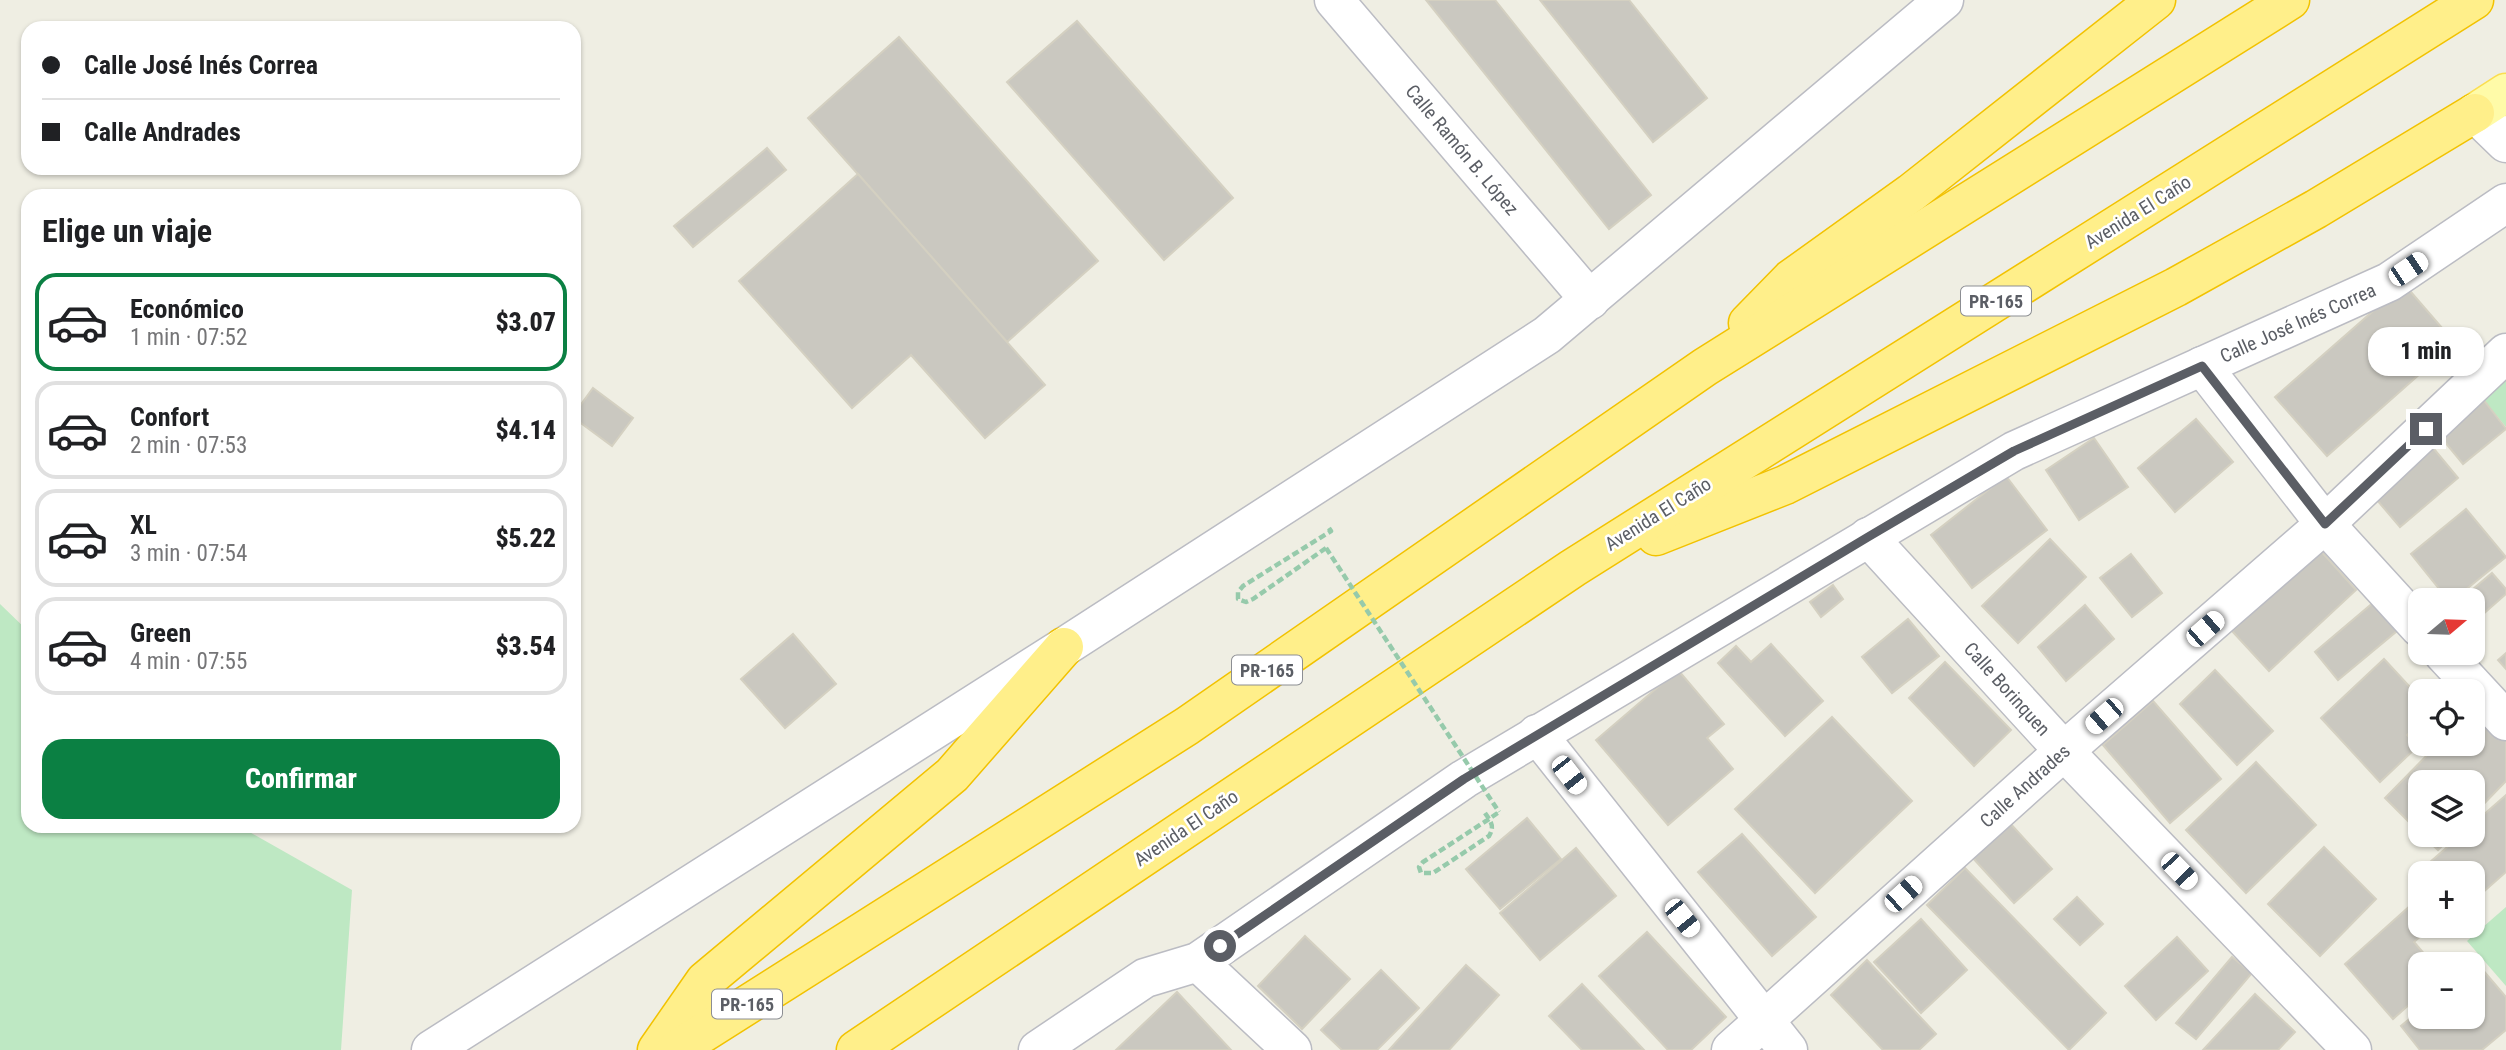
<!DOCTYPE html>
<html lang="es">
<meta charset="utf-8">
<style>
:root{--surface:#fff;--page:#f6f6f6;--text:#202124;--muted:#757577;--line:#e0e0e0;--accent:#0b8043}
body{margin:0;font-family:"Roboto Condensed",sans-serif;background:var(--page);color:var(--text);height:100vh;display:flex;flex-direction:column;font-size:26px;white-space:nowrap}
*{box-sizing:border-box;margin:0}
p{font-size:23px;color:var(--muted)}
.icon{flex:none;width:38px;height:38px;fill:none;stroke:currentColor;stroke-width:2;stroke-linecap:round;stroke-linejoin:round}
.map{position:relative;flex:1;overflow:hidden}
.details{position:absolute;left:21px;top:189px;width:560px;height:644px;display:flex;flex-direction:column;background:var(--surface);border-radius:21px;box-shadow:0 2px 5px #0004}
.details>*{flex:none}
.banner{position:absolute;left:21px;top:21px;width:560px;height:154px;border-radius:21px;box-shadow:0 2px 5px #0004;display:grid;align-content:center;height:154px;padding:0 21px;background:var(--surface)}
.needle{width:46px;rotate:71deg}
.controls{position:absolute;left:2408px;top:588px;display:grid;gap:14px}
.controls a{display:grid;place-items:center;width:77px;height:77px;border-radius:14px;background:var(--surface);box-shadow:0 2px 5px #0004;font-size:35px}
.end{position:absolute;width:32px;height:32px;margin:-16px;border:9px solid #5b5e65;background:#fff;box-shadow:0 0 0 4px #fff}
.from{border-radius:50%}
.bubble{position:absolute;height:49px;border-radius:21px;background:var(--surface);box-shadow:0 2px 5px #0004;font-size:23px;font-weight:800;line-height:49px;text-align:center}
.car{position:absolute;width:21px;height:42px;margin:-21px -10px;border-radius:9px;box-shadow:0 0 5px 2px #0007;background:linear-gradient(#fff 24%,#345 0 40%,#fff 0 76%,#345 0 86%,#fff 0)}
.banner b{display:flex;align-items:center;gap:24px;height:66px;font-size:26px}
.banner b+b{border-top:2px solid var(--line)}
.banner i{width:18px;height:18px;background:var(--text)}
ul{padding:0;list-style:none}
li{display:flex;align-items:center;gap:21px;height:98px;margin:0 14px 10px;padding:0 7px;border:4px solid var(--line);border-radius:21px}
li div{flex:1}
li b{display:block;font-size:26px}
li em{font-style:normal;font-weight:800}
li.active{border-color:var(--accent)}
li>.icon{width:63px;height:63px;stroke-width:1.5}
h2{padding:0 21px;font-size:32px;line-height:84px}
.button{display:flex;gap:14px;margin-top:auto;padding:14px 21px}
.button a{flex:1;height:80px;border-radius:21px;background:var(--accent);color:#fff;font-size:28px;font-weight:800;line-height:80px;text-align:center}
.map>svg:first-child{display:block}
.green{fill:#bee8c3}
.building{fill:#cac8c0;stroke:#d4d0c1;stroke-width:2}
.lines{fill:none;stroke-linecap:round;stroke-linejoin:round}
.minor-casing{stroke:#bbbcc3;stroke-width:41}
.tertiary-casing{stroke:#bbbcc3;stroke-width:41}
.primary-casing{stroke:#fbde50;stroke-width:41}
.motorway-casing{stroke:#f2c200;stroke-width:41}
.path{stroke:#96caab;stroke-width:4.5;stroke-dasharray:7 3.5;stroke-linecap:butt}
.minor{stroke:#fff;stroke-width:38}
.tertiary{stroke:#fff;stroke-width:38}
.primary{stroke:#fffba8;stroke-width:38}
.motorway{stroke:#ffef8a;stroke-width:38}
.path-bridge{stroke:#96caab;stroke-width:4.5;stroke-dasharray:7 3.5;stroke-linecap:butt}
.route{stroke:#5b5e65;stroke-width:9}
.labels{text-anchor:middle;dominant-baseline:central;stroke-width:5;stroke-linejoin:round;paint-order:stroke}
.shield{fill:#fff;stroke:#8c8e93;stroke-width:2}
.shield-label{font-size:18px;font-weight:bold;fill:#5b5e65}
.street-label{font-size:19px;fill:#5b5e65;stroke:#fff}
</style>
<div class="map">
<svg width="2506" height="1050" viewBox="0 0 2506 1050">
<rect width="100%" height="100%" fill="#efeee3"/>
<g class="green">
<path d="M2506,380V427L2483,399Z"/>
<path d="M0,604L28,631V826H239L352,890L341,1050H0Z"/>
<path d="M2506,907V986L2467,941Z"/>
</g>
<g class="building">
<path d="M1426,0H1495L1651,195L1609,229Z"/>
<path d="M1540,0H1629L1707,98L1653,142Z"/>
<path d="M1077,21L1233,198L1164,260L1007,82Z"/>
<path d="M899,37L1098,261L1007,342L808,118Z"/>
<path d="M767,148L786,170L693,247L674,226Z"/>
<path d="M858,174L1045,385L985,438L911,355L852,408L739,281Z"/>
<path d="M2404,284L2455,343L2327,456L2275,397Z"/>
<path d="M593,388L633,418L612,446L574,418V414Z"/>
<path d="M2483,399L2506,429L2463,464L2439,435Z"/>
<path d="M2196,419L2233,462L2175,512L2138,468Z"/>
<path d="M2094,438L2128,487L2079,520L2046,470Z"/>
<path d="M2429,443L2458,478L2400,527L2371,493Z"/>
<path d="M2006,476L2047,530L1972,588L1931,535Z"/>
<path d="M2466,509L2506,557L2453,600H2448L2411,554Z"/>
<path d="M2050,539L2086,577L2018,643L1982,606Z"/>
<path d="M2320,550L2356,590L2269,671L2232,631Z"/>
<path d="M2131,554L2162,593L2132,617L2100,578Z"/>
<path d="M2492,573L2506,589V594L2473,623V600H2460Z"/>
<path d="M1833,585L1843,599L1821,617L1810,602Z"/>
<path d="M2374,602L2397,631L2338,680L2315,652Z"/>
<path d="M2085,605L2114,639L2066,681L2038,647Z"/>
<path d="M1908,619L1939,656L1892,693L1862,657Z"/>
<path d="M793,634L836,684L785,728L741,679Z"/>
<path d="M1771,644L1823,701L1785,736L1718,663L1736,646L1751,662Z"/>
<path d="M2506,653V669L2498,660Z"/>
<path d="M2384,659L2420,698V722L2407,735L2418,746L2380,782L2321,718Z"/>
<path d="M1945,662L2011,730L1974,766L1909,698Z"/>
<path d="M1678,670L1724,724L1707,738L1733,769L1668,825L1596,740Z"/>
<path d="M2215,670L2273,731L2237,765L2180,704Z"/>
<path d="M2153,701L2221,779L2170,823L2103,745Z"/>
<path d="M2473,708L2506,740V781L2473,815V782H2420V833L2385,798L2438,744H2473Z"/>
<path d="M1832,717L1912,801L1815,893L1735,809Z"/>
<path d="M2256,762L2316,825L2246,893L2186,830Z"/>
<path d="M2506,795V872L2473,901V873H2440L2430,862L2461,835H2473V824Z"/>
<path d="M1527,818L1561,859L1500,909L1466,869Z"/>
<path d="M2008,821L2052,869L2014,903L1971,856Z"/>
<path d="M1742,834L1816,917L1772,956L1698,872Z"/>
<path d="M2422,835H2453L2438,850Z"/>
<path d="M2324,847L2376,899L2320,956L2268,904Z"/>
<path d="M1576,848L1616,896L1540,960L1500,913Z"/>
<path d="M1965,868L2106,1013L2069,1050L1927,905Z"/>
<path d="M2077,897L2103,924L2080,945L2054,919Z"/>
<path d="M2411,905L2420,916V926H2428L2430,928L2414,942L2433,964H2420V995L2393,1019L2345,964Z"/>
<path d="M1921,919L1967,970L1921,1013L1874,962Z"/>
<path d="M1647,932L1726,1017L1691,1050H1668L1599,976Z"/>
<path d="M1305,936L1350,979L1302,1029L1258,986Z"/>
<path d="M2177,937L2208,971L2156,1020L2125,986Z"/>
<path d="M2232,957L2252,973L2196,1039L2176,1023Z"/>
<path d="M1867,960L1936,1034L1919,1050H1883L1831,995Z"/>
<path d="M2476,962L2506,997V1030L2482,1050H2420L2401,1026L2420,1010V1017H2473V965Z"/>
<path d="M1466,965L1499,995L1449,1050H1389Z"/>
<path d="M1381,970L1419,1008L1377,1050H1342L1321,1030Z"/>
<path d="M1582,984L1644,1050H1582L1549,1016Z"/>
<path d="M1177,992L1231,1050H1116Z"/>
<path d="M2255,994L2295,1032L2278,1050H2203Z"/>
</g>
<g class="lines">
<g class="minor-casing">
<g id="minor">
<path d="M1334,0L1590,300"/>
<path d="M2475,113L2506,143"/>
<path d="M2202,366L2325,524L2420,628"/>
<path d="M1868,537L2064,751L2352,1050"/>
<path d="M2443,653L2506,721"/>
<path d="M1537,734L1788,1050"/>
<path d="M1198,962L1292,1050"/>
<path d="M1038,1050L1145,978L1198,962L1464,779L2014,451L2389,282L2506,203"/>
<path d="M1731,1050L2064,751L2325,524L2506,353"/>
</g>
</g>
<g class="tertiary-casing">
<path id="tertiary" d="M431,1050L1064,647L1547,335L1944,0"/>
</g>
<g class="primary-casing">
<path id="primary" d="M2475,113L2506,93"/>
</g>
<g class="motorway-casing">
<g id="motorway">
<path d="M1748,323L1791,279L1911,193L2156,0"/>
<path d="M1656,536L1785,485L2176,287L2316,209L2475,113"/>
<path d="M657,1050L705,981L952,775L1064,647"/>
<path d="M676,1050L1187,726L1705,367L2290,0"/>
<path d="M856,1050L1573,568L2474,0"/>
</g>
</g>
<g class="path">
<path d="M1326,548L1253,599L1246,602L1238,599V592L1243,586L1331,531L1327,525"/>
<path d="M1485,813C1491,822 1495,826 1489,836L1433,873H1421L1419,867L1423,862L1489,819L1499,812"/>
</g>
<use href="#minor" class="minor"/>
<use href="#tertiary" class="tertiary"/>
<use href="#primary" class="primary"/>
<use href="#motorway" class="motorway"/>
<path class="path-bridge" d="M1326,548L1499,812"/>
</g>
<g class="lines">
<path class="route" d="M1220,946L1464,779L1868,537L2014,451L2202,366L2325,524L2426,429"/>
</g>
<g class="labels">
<g class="shield">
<rect x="1961" y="286.5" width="70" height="29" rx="5"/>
<rect x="1232" y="655.5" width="70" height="29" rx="5"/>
<rect x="712" y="989.5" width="70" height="29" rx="5"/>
</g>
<g class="shield-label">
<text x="1996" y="301">PR-165</text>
<text x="1267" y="670">PR-165</text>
<text x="747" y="1004">PR-165</text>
</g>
<g class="street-label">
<text transform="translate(1462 150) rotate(50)">Calle Ramón B. López</text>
<text transform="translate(2138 212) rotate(-32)">Avenida El Caño</text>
<text transform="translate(2298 323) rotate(-24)">Calle José Inés Correa</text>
<text transform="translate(1658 514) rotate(-32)">Avenida El Caño</text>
<text transform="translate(2007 689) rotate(48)">Calle Borinquen</text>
<text transform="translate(2025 786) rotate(-42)">Calle Andrades</text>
<text transform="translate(1186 828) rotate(-34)">Avenida El Caño</text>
</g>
</g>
</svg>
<div class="controls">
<a><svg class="needle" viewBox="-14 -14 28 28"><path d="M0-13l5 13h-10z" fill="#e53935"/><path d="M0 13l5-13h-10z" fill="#757577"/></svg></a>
<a><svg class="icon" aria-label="locate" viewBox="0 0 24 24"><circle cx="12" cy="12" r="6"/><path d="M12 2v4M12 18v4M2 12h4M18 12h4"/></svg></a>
<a><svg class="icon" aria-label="layers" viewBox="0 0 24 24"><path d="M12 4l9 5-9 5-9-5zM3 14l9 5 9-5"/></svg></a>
<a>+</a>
<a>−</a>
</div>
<i class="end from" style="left:1220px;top:946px"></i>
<i class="end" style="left:2426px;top:429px"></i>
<div class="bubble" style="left:2368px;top:327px;width:116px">1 min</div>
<i class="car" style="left:2408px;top:269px;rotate:56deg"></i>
<i class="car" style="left:2205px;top:629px;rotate:49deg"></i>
<i class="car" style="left:2104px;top:716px;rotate:229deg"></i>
<i class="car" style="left:1569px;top:775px;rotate:142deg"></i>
<i class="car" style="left:2179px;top:871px;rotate:136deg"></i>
<i class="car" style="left:1903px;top:894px;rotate:48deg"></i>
<i class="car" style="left:1682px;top:918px;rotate:141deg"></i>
<div class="banner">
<b><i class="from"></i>Calle José Inés Correa</b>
<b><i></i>Calle Andrades</b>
</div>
<section class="details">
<h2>Elige un viaje</h2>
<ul>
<li class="active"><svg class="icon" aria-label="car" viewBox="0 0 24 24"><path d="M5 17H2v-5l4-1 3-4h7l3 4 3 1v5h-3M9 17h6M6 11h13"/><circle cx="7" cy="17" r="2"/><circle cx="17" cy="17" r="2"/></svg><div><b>Económico</b><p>1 min · 07:52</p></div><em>$3.07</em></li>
<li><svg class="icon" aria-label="car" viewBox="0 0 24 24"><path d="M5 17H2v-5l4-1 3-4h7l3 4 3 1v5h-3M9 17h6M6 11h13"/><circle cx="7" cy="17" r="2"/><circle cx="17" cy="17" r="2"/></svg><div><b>Confort</b><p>2 min · 07:53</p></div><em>$4.14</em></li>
<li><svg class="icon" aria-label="car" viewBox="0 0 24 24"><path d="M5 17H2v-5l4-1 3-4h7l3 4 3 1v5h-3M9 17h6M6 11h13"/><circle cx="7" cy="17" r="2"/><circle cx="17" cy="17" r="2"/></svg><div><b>XL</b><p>3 min · 07:54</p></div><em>$5.22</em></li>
<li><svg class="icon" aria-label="car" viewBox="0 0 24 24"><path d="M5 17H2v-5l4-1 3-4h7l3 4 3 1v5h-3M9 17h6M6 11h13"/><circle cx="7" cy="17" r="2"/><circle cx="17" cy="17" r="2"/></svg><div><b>Green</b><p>4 min · 07:55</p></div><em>$3.54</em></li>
</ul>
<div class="button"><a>Confirmar</a></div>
</section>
</div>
